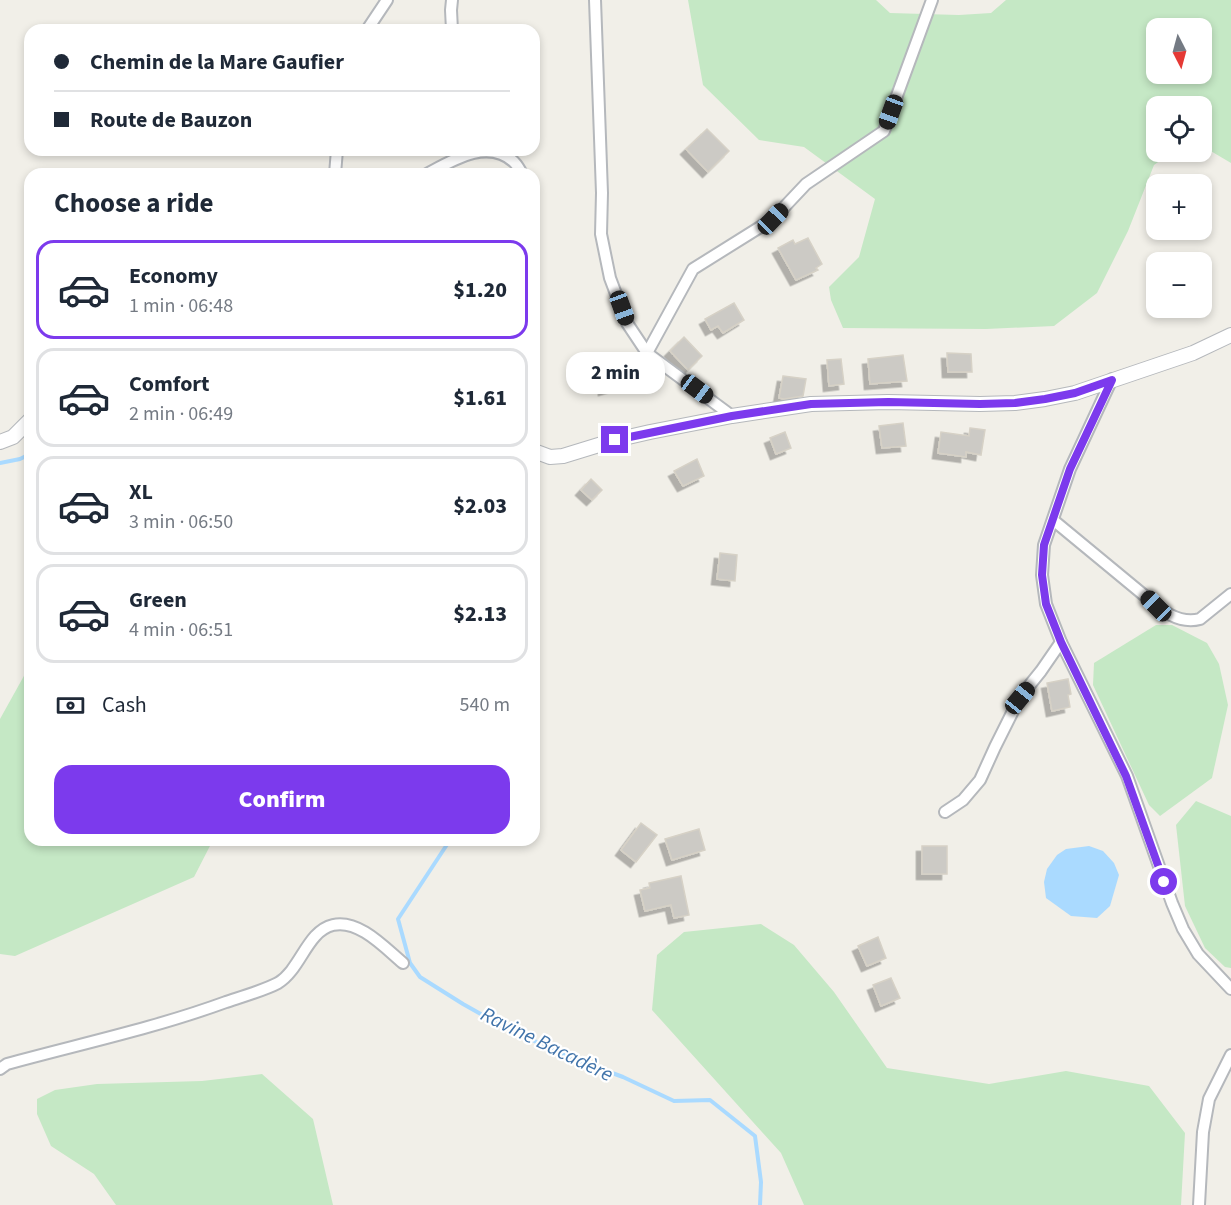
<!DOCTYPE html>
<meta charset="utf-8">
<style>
:root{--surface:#fff;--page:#f6f6f7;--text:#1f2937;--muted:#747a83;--line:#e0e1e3;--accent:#7c3aed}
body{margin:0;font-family:"Source Sans 3",sans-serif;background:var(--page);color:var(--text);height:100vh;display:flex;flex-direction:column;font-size:22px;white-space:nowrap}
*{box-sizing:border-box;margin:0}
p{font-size:20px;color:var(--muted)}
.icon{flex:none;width:33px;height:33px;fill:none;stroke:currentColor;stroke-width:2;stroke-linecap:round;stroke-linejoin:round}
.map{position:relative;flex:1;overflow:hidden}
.side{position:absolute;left:24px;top:168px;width:516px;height:678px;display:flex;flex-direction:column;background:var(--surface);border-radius:18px;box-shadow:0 3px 9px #0003}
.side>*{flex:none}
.banner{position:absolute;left:24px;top:24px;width:516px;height:132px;border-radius:18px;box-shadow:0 3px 9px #0003;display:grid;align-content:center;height:132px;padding:0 30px;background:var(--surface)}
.needle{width:39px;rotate:174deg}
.tools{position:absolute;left:1146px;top:18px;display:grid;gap:12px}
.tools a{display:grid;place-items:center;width:66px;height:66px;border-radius:12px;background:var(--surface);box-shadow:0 3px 9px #0003;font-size:30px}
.end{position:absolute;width:27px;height:27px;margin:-14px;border:8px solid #7c3aed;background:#fff;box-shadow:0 0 0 3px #fff}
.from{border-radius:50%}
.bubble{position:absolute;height:42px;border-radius:18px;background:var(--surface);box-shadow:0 3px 9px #0003;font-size:20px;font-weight:800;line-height:42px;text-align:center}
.car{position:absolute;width:18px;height:36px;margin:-18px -9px;border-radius:8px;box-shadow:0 0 4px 2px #0007;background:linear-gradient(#222 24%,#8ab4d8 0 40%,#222 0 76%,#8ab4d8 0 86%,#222 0)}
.banner b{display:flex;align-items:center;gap:21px;height:57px;font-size:22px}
.banner b+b{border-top:2px solid var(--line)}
.banner i{width:15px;height:15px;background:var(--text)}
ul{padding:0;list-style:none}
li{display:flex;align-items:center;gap:18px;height:99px;margin:0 12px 9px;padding:0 18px;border:3px solid var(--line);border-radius:18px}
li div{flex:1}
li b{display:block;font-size:22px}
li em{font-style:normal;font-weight:800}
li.current{border-color:var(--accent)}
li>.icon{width:54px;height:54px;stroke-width:1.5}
h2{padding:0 30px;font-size:27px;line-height:72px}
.pay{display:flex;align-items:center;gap:15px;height:66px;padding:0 30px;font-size:22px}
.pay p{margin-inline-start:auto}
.primary-button{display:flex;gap:12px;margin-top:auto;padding:12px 30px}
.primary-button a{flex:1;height:69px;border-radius:18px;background:var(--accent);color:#fff;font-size:24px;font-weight:800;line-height:69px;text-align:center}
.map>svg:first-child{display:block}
.green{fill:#c5e8c5;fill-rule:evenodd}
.water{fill:#aadaff}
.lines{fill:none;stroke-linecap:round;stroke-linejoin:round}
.stream{stroke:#aadaff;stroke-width:4}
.building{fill:#cccac5;stroke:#d6d1c6;stroke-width:1.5;filter:url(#shadow)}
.minor-casing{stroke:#b5b8bc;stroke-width:14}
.tertiary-casing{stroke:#b5b8bc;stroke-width:16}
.minor{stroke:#fff;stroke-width:10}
.tertiary{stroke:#fff;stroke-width:14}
.route{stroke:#7c3aed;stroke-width:8}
.labels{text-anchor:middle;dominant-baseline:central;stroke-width:4.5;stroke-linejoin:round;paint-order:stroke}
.water-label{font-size:21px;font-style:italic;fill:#4174aa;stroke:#fff}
</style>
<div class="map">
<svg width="1231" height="1205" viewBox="0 0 1231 1205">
<defs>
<filter id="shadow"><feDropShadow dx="-5.5" dy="5.5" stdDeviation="0" flood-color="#0004"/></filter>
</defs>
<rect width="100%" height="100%" fill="#f1efe8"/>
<g class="green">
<path d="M688,0H876L890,13L959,15L991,13L1006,0H1231V163L1209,150L1202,147V106H1156V152H1172L1154,165L1128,231L1097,293L1054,326L986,329L843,328L831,300L829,287L859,257L875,199L804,147L759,140L703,85ZM1156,28H1202V74H1156Z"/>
<path d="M1156,625H1172L1207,643L1219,664L1228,705L1212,778L1160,816L1149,805L1093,685L1094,663Z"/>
<path d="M30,665V840H213L194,877L15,956L0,954V719Z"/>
<path d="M1196,801L1231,816V968L1225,967L1205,948L1185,906L1176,825Z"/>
<path d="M761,924L794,945L834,992L887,1068L989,1084L1066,1071L1149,1086L1185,1133L1181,1205H804L781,1153L652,1010L657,955L684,932Z"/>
<path d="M262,1074L313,1119L333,1205H116L94,1174L51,1146L37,1114V1099L55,1090L97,1084L202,1081Z"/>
</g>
<path class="water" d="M1089,846L1103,851L1114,863L1119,875L1110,906L1097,918L1071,916L1046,898L1044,882L1047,869L1057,855L1066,849Z"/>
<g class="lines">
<g class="stream">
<path d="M0,463L20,459L30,454"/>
<path d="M450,840L398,919L410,963L420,977L463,1004L502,1026L569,1057L623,1077L674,1101L710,1100L755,1136L761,1182L760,1205"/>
</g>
</g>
<g class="building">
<path d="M707,129L729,151L708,172L686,149Z"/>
<path d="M808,238L822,264L816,268L818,270L796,280L778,248L793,240L795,244Z"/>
<path d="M734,303L744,320L723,333L718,326L711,330L705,319Z"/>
<path d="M684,337L702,356L688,370L670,351Z"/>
<path d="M947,353L971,354L972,372H948Z"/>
<path d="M903,355L907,381L870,384L868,359Z"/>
<path d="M841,359L844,384L829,386L827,360Z"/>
<path d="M622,360L628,383L604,390V380L596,372L601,370L600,365Z"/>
<path d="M783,376L806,379L803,396L784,399L779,398Z"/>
<path d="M903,423L906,446L882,448L879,426Z"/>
<path d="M970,428L985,430L981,455L966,452V457L938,453L941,432L969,436Z"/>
<path d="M785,432L791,448L776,454L770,438Z"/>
<path d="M697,459L704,476L683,486L674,471Z"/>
<path d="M591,479L602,490L592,500L581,490Z"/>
<path d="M720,553L737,555L735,581L717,579Z"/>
<path d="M1068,679L1071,694L1068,695L1070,707L1052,711L1047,683Z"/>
<path d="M641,823L657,835L636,862L621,850Z"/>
<path d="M699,829L705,850L672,860L665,839Z"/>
<rect x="922" y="846" width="25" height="28"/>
<path d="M681,876L689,915L674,918L671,905L645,911L640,890L650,888L649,883Z"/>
<path d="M878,937L886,958L867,966L858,946Z"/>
<path d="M891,978L900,998L881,1006L873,985Z"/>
</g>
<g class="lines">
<g class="minor-casing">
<g id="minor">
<path d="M595,0L602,193L601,234L610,278L627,323L647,353L732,416"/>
<path d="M367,30L387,0"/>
<path d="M452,30L451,10L452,0"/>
<path d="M335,174L337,150"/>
<path d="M427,174C453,160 488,138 514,162C517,165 520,170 522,174"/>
<path d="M647,353L693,269L773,219L806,184L884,131L932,0"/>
<path d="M1112,379L1070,469L1044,545L1042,575L1046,604L1061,642L1127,776L1172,903L1183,929L1198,954L1231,989"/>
<path d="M1053,520L1145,596C1159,609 1179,625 1200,619L1231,594"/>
<path d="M945,812L963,800L980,780L995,747L1020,697L1041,671L1061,642"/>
<path d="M0,1069L7,1064C80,1044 155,1028 226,1002C241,997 265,990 278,983C301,969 307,931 333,925C359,919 385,948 403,963"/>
<path d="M1199,1205L1203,1132L1209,1099L1231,1055"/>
</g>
</g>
<g class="tertiary-casing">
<g id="tertiary">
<path d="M0,442L13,437L30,420"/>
<path d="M534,451L550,457L563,456L615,440L650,432L732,416L811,404L888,402L980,404L1015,403L1045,399L1075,393L1193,353L1231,335"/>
</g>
</g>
<use href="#minor" class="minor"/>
<use href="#tertiary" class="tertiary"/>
</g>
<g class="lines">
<path class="route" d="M615,440L732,416L811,404L888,402L980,404L1015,403L1045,399L1075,393L1112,380L1070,469L1044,545L1042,575L1046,604L1061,642L1126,776L1164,882"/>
</g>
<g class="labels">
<g class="water-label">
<text transform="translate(547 1044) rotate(26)">Ravine Bacadère</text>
</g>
</g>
</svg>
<div class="tools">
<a><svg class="needle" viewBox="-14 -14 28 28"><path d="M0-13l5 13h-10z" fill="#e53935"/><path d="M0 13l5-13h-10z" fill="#747a83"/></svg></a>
<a><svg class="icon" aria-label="locate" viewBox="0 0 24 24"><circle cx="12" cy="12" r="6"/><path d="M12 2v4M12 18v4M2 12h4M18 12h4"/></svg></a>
<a>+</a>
<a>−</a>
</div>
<i class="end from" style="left:1164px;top:882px"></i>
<i class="end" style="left:615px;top:440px"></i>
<div class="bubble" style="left:566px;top:352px;width:99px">2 min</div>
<i class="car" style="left:891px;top:112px;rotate:200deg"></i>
<i class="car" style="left:773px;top:219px;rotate:44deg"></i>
<i class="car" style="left:622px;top:308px;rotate:160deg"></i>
<i class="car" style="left:697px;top:389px;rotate:127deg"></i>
<i class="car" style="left:1156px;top:606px;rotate:315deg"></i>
<i class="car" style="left:1020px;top:698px;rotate:39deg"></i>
<div class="banner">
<b><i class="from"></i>Chemin de la Mare Gaufier</b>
<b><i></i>Route de Bauzon</b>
</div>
<section class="side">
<h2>Choose a ride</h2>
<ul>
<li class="current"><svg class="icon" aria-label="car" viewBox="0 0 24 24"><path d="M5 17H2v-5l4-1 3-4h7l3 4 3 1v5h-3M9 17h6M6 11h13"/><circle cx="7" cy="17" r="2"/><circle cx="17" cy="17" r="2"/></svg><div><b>Economy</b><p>1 min · 06:48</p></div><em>$1.20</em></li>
<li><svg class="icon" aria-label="car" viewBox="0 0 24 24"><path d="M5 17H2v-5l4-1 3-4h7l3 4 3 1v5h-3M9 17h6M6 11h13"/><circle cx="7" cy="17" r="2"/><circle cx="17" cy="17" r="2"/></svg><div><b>Comfort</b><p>2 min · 06:49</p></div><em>$1.61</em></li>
<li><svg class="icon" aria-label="car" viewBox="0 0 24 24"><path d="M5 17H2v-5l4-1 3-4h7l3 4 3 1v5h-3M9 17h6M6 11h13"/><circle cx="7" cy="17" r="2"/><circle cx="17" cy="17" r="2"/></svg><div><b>XL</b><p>3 min · 06:50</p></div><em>$2.03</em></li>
<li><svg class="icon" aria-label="car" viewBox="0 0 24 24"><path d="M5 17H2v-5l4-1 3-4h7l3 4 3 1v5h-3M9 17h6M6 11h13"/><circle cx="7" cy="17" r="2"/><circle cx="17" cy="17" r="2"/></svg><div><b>Green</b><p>4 min · 06:51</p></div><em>$2.13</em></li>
</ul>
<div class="pay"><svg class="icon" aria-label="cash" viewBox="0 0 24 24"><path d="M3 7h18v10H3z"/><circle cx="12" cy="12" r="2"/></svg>Cash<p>540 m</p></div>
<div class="primary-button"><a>Confirm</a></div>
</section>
</div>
